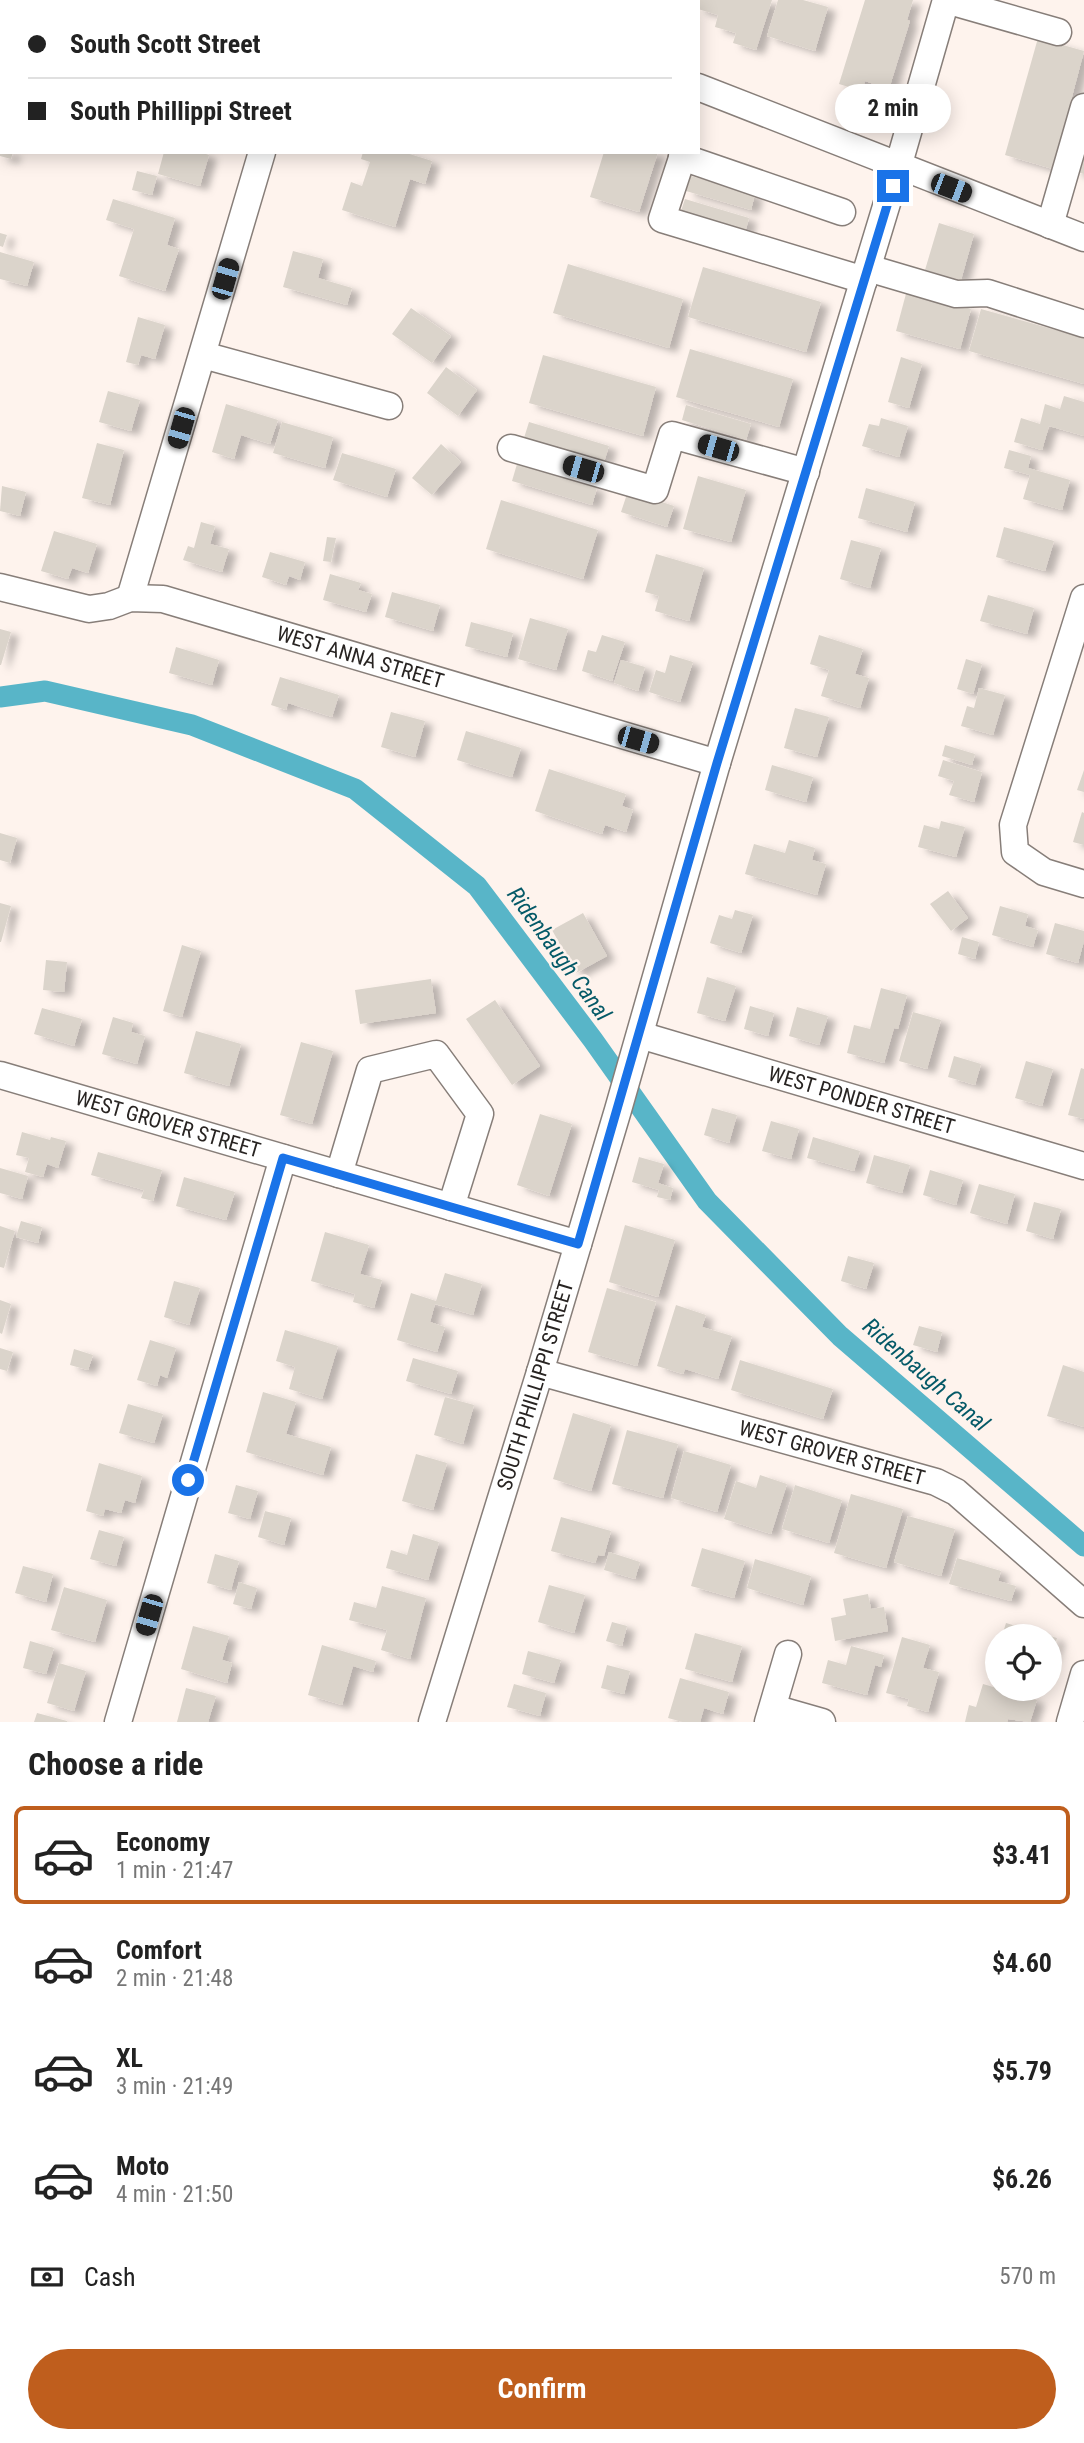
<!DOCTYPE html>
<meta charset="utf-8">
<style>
:root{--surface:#fff;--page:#f2f2f2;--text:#222;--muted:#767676;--line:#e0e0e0;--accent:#bf5e1d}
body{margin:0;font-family:"Roboto Condensed",sans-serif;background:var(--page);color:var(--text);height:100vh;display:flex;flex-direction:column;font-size:26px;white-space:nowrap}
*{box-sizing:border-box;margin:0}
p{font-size:23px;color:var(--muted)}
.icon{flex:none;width:38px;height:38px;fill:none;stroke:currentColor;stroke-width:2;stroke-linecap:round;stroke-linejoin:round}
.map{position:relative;height:1722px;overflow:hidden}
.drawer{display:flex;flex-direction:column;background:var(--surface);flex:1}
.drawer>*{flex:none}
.top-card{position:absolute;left:0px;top:0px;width:700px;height:154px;box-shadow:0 4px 18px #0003;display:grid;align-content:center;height:154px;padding:0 28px;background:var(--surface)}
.controls{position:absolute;left:985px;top:1624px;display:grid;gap:14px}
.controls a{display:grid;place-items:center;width:77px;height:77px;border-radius:50%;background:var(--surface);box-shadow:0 4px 18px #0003;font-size:35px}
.end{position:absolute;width:32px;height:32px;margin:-16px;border:9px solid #1a73e8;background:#fff;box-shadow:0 0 0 4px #fff}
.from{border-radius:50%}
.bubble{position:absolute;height:49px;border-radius:24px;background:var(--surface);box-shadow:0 4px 18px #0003;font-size:23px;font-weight:700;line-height:49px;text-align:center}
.car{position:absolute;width:21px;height:42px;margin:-21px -10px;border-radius:9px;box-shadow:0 0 5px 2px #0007;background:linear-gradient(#222 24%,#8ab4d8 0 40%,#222 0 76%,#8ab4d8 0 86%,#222 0)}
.top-card b{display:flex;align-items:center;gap:24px;height:66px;font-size:26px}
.top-card b+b{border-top:2px solid var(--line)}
.top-card i{width:18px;height:18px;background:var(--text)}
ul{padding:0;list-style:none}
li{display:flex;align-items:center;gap:21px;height:98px;margin:0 14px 10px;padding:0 14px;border:4px solid transparent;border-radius:10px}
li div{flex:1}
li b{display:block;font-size:26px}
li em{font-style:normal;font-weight:700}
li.active{border-color:var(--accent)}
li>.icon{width:63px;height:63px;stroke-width:1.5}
h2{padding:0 28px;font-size:32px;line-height:84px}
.pay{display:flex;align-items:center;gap:18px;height:77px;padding:0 28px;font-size:26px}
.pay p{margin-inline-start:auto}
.primary-button{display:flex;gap:14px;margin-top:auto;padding:14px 28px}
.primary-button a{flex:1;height:80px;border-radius:42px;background:var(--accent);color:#fff;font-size:28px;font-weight:700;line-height:80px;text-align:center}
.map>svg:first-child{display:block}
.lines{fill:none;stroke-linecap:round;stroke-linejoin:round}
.canal{stroke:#58b5c8;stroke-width:21}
.building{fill:#dbd4cb;filter:url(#shadow)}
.minor-casing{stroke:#877e79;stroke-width:29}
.minor{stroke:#fff;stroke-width:26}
.route{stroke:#1a73e8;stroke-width:9}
.labels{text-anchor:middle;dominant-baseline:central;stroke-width:5;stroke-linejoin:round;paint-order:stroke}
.street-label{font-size:21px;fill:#282422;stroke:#fef3ed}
.water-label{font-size:23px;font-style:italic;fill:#045967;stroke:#fef3ed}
</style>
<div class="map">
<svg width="1084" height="1722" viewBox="0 0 1084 1722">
<defs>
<filter id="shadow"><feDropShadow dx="8" dy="4.5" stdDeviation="3.5" flood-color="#0004"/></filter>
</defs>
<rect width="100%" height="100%" fill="#fef3ed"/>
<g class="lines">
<path class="canal" d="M0,697L45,691L192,725L355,789L477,886L593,1040L707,1201L840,1336L1084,1546"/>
</g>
<g class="building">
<path d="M698,0H772L756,50L733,43L736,33L715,27L718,15L698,9Z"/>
<path d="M778,0H803L828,7L815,51L767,36Z"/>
<path d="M865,0H913L907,20L910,21L889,89L865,81L862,91L839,84Z"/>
<path d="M1038,38L1084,51L1053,169L1005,155Z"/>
<path d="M1084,137V174L1074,171Z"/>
<path d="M0,152H13L11,159L0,156Z"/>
<path d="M164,152H200L209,155L200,186L158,174Z"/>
<path d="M363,152H403L432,161L425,184L410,179L395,227L342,210L351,182L362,186L370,162L361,159Z"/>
<path d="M604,152H658L639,212L590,197Z"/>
<path d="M137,171L157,176L152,195L132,190Z"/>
<path d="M691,176L755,194L751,210L686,191Z"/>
<path d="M113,199L175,218L167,245L179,249L165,291L119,276L134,229L106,220Z"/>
<path d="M685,199L749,218L745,233L680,214Z"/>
<path d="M939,223L974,234L961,280L925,270Z"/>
<path d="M0,233L7,235L3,247L0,246Z"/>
<path d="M293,251L323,259L318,278L352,288L347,305L283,287Z"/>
<path d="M0,252L34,262L27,286L0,279Z"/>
<path d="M568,264L683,299L669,348L553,313Z"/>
<path d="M703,267L821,302L806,352L688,317Z"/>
<path d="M907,290L971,309L960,349L896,331Z"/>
<path d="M411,308L451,336L432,363L392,334Z"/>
<path d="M981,309L1084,338V384L969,351Z"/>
<path d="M138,317L165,325L155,359L141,355L138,365L126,362Z"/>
<path d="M690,349L793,379L779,427L676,397Z"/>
<path d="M543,355L656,387L643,436L529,403Z"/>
<path d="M901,357L922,364L909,408L888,402Z"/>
<path d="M446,367L477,390L458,416L427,393Z"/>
<path d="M108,391L140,400L131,431L99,422Z"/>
<path d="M1064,396L1084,402V436L1049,426L1042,450L1014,442L1021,418L1040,424L1045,404L1060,409Z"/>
<path d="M226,404L278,420L270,444L241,435L234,459L212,452Z"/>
<path d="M686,405L751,424L746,440L682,420Z"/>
<path d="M881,418L908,426L899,457L862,446L869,424L879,426Z"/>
<path d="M282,422L333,437L325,468L273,453Z"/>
<path d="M529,422L609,446L604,462L524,438Z"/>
<path d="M97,443L124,450L110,505L82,498Z"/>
<path d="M441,444L461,462L432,495L412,478Z"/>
<path d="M1009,450L1031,456L1028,468L1070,480L1062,510L1023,499L1030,475L1004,468Z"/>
<path d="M342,453L396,469L387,497L333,480Z"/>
<path d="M517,464L597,488L592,505L512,481Z"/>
<path d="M698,476L746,490L731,542L683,529Z"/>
<path d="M2,486L26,492L20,516L0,511Z"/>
<path d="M866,488L915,502L907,532L858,518Z"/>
<path d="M628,491L674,506L667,527L621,512Z"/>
<path d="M501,500L598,530L583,579L486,549Z"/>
<path d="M201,522L215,526L210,544L229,549L222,572L183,560L188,546L194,548Z"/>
<path d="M1004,527L1054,541L1045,571L996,557Z"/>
<path d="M54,531L97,544L88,573L72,568L68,579L41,571Z"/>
<path d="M327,537L336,538L331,562L323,561Z"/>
<path d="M851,540L881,548L870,588L840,579Z"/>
<path d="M270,552L305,562L300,580L289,576L286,585L262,577Z"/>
<path d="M656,554L704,568L689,621L655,611L659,596L645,592Z"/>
<path d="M330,574L361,583L358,590L372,594L366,612L323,600Z"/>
<path d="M392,592L440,605L433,631L385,617Z"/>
<path d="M988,595L1034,608L1027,634L980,621Z"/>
<path d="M530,618L568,629L556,670L518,659Z"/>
<path d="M471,622L513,633L507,657L465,646Z"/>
<path d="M0,629L11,632L1,665H0Z"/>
<path d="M602,635L625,642L612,681L582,671L588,650L596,652Z"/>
<path d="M819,635L863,649L855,674L869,678L860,708L821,696L829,670L810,664Z"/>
<path d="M176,647L219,660L212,685L169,673Z"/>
<path d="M670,655L693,662L680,702L649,692L656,670L665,673Z"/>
<path d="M966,659L982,664L973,694L957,689Z"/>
<path d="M621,660L645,667L638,691L614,683Z"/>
<path d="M280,677L339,695L332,717L288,703L286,710L271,705Z"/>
<path d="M979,688L1005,695L993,735L961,726L967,706L974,708Z"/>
<path d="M795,708L829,717L817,757L784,748Z"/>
<path d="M391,712L425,721L415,757L381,747Z"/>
<path d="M466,731L521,748L512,777L457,760Z"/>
<path d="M945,745L975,754L972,765L942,756Z"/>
<path d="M943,760L982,772L974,802L949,795L954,781L938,776Z"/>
<path d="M772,765L813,777L806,802L765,790Z"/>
<path d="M549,769L626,794L622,806L633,810L626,832L605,825L602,834L535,811Z"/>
<path d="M1084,770V792L1077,790Z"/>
<path d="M1082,812L1084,813V845L1073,842Z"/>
<path d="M941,821L965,827L956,857L918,847L924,825L939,829Z"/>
<path d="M0,833L17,838L10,863L0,860Z"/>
<path d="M789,840L815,848L812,860L826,864L817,895L745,874L754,844L785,853Z"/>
<path d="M948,891L968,918L951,931L930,904Z"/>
<path d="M0,903L11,906L1,942H0Z"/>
<path d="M1000,906L1028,914L1025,926L1038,930L1033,947L992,935Z"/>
<path d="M735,910L753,915L741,953L710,943L719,915L732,919Z"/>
<path d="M583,913L607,956L576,973L552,930Z"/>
<path d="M1055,923L1084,931V941L1078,963L1046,954Z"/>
<path d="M962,937L979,942L975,959L958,954Z"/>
<path d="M182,945L201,951L182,1017L163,1011Z"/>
<path d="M46,960L67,962L64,992L43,990Z"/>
<path d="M707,977L736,986L725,1021L697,1013Z"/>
<path d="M431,979L436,1013L360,1024L355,990Z"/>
<path d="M881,988L907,995L898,1029L894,1028L884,1063L847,1053L854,1025L870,1029Z"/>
<path d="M495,1000L540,1066L512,1085L466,1019Z"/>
<path d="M750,1006L774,1013L768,1036L744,1029Z"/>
<path d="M797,1007L828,1016L819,1045L789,1036Z"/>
<path d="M42,1008L82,1019L74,1046L34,1034Z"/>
<path d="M913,1012L941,1020L927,1069L899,1061Z"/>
<path d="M113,1017L133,1023L131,1032L145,1036L137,1064L102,1054Z"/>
<path d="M196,1031L241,1044L229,1086L184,1073Z"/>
<path d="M301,1042L333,1051L312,1124L280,1115Z"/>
<path d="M954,1056L981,1064L975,1085L948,1077Z"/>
<path d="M1026,1061L1053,1069L1042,1106L1015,1098Z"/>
<path d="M1081,1068L1084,1069V1119L1068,1115Z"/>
<path d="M712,1108L737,1115L729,1143L704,1135Z"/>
<path d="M540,1114L572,1124L549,1196L517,1185Z"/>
<path d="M771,1121L799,1129L791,1159L762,1151Z"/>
<path d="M22,1132L50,1140L51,1137L66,1141L58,1168L47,1164L43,1177L25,1172L29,1158L16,1155Z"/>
<path d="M813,1137L860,1151L854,1171L807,1158Z"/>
<path d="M98,1152L162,1170L153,1201L141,1198L144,1190L91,1175Z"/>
<path d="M874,1155L910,1165L902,1193L866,1183Z"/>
<path d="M639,1157L664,1164L658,1183L673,1188L670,1200L657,1197L659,1190L632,1182Z"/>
<path d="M0,1168L28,1176L22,1199L0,1193Z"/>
<path d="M930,1170L963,1180L956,1205L923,1195Z"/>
<path d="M184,1177L235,1192L226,1220L176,1206Z"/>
<path d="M979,1184L1015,1194L1007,1224L970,1213Z"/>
<path d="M1034,1202L1061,1209L1053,1239L1026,1231Z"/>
<path d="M21,1221L42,1227L38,1243L16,1237Z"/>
<path d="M625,1225L675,1240L658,1297L609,1282Z"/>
<path d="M0,1226L15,1231L4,1268L0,1267Z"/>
<path d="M325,1232L369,1245L360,1274L382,1280L374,1308L353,1302L355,1294L311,1281Z"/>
<path d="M848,1256L874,1263L866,1289L841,1281Z"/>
<path d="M445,1273L482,1284L473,1315L435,1304L430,1322L445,1327L437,1352L397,1340L411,1293L436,1301Z"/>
<path d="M174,1281L200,1288L189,1325L164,1317Z"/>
<path d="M607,1288L656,1302L637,1366L588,1352Z"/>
<path d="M0,1300L11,1304L2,1334L0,1333Z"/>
<path d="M676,1305L706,1315L702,1327L732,1336L718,1379L685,1369L683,1374L657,1366Z"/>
<path d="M919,1326L942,1332L937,1352L913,1345Z"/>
<path d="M285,1330L338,1346L322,1399L289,1389L295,1367L276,1361Z"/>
<path d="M150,1340L176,1348L167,1378L160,1375L157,1386L137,1380Z"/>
<path d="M0,1348L13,1352L7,1371L0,1369Z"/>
<path d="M74,1349L93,1355L88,1370L70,1365Z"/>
<path d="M413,1358L458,1371L451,1394L406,1381Z"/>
<path d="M740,1360L833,1389L823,1419L731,1390Z"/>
<path d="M1063,1365L1084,1372V1427L1047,1416Z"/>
<path d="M263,1392L296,1402L286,1434L331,1447L323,1475L246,1452Z"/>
<path d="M445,1397L474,1405L463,1444L434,1435Z"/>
<path d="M128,1404L163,1414L154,1443L119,1433Z"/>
<path d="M573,1413L611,1425L591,1491L553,1479Z"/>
<path d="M627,1430L678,1444L663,1498L612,1484Z"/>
<path d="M684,1451L731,1465L717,1512L671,1498Z"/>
<path d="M416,1454L447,1463L433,1510L402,1501Z"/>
<path d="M99,1463L142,1476L135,1503L125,1500L121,1513L105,1509L103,1516L86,1511Z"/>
<path d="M760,1475L787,1484L771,1534L724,1519L736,1481L756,1488Z"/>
<path d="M236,1485L258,1491L250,1519L228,1513Z"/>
<path d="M795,1485L842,1500L829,1543L782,1529Z"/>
<path d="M851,1494L903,1509L886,1568L834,1553Z"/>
<path d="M265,1511L291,1518L284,1545L258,1537Z"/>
<path d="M908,1516L955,1529L941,1576L894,1562Z"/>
<path d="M561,1517L611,1531L604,1556L598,1555L595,1563L551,1551Z"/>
<path d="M99,1530L124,1537L116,1566L90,1559Z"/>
<path d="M413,1534L439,1542L428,1580L386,1568L391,1550L407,1555Z"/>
<path d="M702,1548L745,1561L734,1598L691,1586Z"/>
<path d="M609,1552L640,1562L635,1579L604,1570Z"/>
<path d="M215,1554L239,1561L231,1590L207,1583Z"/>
<path d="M957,1558L1001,1571L998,1581L1016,1586L1011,1601L949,1584Z"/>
<path d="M755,1559L811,1576L803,1605L747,1588Z"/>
<path d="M23,1566L53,1574L46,1602L15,1593Z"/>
<path d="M239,1582L257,1588L251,1609L233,1604Z"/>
<path d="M549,1585L585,1595L574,1633L538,1622Z"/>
<path d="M382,1586L426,1598L410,1659L381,1650L387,1630L349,1620L354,1602L376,1608Z"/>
<path d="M64,1587L107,1600L95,1642L51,1630Z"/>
<path d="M868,1594L871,1609L884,1607L888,1631L835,1641L831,1618L846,1615L843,1599Z"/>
<path d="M612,1622L627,1626L622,1646L606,1641Z"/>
<path d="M1006,1623L1050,1636H1002Z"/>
<path d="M193,1626L229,1636L222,1660L232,1663L227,1683L181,1669Z"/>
<path d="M695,1633L742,1646L732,1682L685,1669Z"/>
<path d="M1050,1636L1057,1638L1051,1659H1050Z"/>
<path d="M902,1637L930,1645L923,1668L939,1672L928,1712L907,1706L909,1699L886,1693Z"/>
<path d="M30,1641L54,1648L46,1674L23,1668Z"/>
<path d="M322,1645L376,1661L373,1672L353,1666L342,1705L308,1695Z"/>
<path d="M851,1646L884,1655L881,1667L875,1665L867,1695L822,1683L828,1660L846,1665Z"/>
<path d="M528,1651L561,1660L554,1683L522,1674Z"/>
<path d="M997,1653H998V1671L992,1669Z"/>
<path d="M59,1663L86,1671L74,1711L47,1703Z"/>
<path d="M607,1665L630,1671L624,1694L601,1688Z"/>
<path d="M680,1678L729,1692L723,1714L704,1708L700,1722H683L668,1718Z"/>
<path d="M514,1684L546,1693L540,1716L507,1707Z"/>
<path d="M983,1684L1037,1700L1030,1722L1008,1719L1007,1722H965L969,1705L976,1707Z"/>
<path d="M186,1688L216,1696L208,1722H177Z"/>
<path d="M37,1713L67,1721V1722H34Z"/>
</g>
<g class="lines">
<g class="minor-casing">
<g id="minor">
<path d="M481,0L486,2"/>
<path d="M946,0L1058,32"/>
<path d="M306,2L307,0"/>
<path d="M698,87L1084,238"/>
<path d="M684,152L662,219L864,280"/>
<path d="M682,157L842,212"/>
<path d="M1050,225L1084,107"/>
<path d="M868,268L956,294L988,293L1084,324"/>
<path d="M203,355L389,406"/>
<path d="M511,448L655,490L672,435L806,472"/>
<path id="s1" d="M0,587L89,609L109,606L130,598L163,599L717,763"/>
<path d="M130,598L262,152"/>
<path d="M1084,598L1013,825L1015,852L1044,872L1084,884"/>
<path id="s2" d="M640,1035L1084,1166"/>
<path id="s3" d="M0,1075L578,1244"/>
<path d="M339,1174L370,1070L436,1054L480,1114L451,1207"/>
<path id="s4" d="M540,1372L936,1482L956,1492L1084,1604"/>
<path d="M773,1708L822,1722"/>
<path d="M118,1722L283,1158"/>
<path id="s5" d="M432,1722L540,1372L618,1110L717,763L898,167L946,0"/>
<path d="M768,1722L788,1654"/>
<path d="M1070,1722L1084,1674"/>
</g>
</g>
<use href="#minor" class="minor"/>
</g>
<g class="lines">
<path class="route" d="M188,1480L283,1158L578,1244L717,763L893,186"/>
</g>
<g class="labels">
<g class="street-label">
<text stroke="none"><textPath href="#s1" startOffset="373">WEST ANNA STREET</textPath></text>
<text stroke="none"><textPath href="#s2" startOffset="231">WEST PONDER STREET</textPath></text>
<text stroke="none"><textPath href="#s3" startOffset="175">WEST GROVER STREET</textPath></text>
<text stroke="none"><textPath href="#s5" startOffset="352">SOUTH PHILLIPPI STREET</textPath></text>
<text stroke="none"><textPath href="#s4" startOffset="303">WEST GROVER STREET</textPath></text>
</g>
<g class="water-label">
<text transform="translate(559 954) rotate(54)">Ridenbaugh Canal</text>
<text transform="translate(926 1375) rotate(41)">Ridenbaugh Canal</text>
</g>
</g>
</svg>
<div class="controls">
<a><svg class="icon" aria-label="locate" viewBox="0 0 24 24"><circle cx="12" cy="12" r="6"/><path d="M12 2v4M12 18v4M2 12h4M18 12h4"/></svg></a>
</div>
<i class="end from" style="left:188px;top:1480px"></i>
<i class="end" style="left:893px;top:186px"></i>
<div class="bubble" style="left:835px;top:84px;width:116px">2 min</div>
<i class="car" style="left:951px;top:188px;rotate:111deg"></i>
<i class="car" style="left:225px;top:279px;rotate:16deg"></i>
<i class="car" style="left:181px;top:428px;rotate:196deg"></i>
<i class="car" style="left:718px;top:448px;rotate:286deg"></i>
<i class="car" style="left:583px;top:469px;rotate:286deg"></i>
<i class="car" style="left:638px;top:740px;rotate:106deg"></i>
<i class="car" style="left:149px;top:1615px;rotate:196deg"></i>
<div class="top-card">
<b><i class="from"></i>South Scott Street</b>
<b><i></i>South Phillippi Street</b>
</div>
</div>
<section class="drawer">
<h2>Choose a ride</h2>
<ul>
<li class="active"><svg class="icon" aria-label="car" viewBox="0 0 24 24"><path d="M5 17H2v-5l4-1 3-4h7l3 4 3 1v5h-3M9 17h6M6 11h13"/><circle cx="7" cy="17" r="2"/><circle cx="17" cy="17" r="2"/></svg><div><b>Economy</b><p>1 min · 21:47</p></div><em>$3.41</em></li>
<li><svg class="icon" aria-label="car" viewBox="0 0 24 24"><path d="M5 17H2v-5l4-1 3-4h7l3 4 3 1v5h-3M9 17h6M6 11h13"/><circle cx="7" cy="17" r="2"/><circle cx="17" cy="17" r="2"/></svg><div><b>Comfort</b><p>2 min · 21:48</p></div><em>$4.60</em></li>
<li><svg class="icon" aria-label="car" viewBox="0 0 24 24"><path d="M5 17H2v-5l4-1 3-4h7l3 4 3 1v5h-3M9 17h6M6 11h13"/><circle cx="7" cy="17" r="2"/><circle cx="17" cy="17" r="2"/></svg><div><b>XL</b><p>3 min · 21:49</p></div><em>$5.79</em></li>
<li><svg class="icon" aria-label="car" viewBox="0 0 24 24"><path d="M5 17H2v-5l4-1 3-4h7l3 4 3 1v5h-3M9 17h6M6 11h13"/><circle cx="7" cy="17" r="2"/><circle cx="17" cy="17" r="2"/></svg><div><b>Moto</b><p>4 min · 21:50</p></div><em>$6.26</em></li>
</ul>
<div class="pay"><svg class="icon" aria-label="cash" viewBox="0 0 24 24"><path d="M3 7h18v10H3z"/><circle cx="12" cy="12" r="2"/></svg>Cash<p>570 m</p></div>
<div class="primary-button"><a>Confirm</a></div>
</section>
